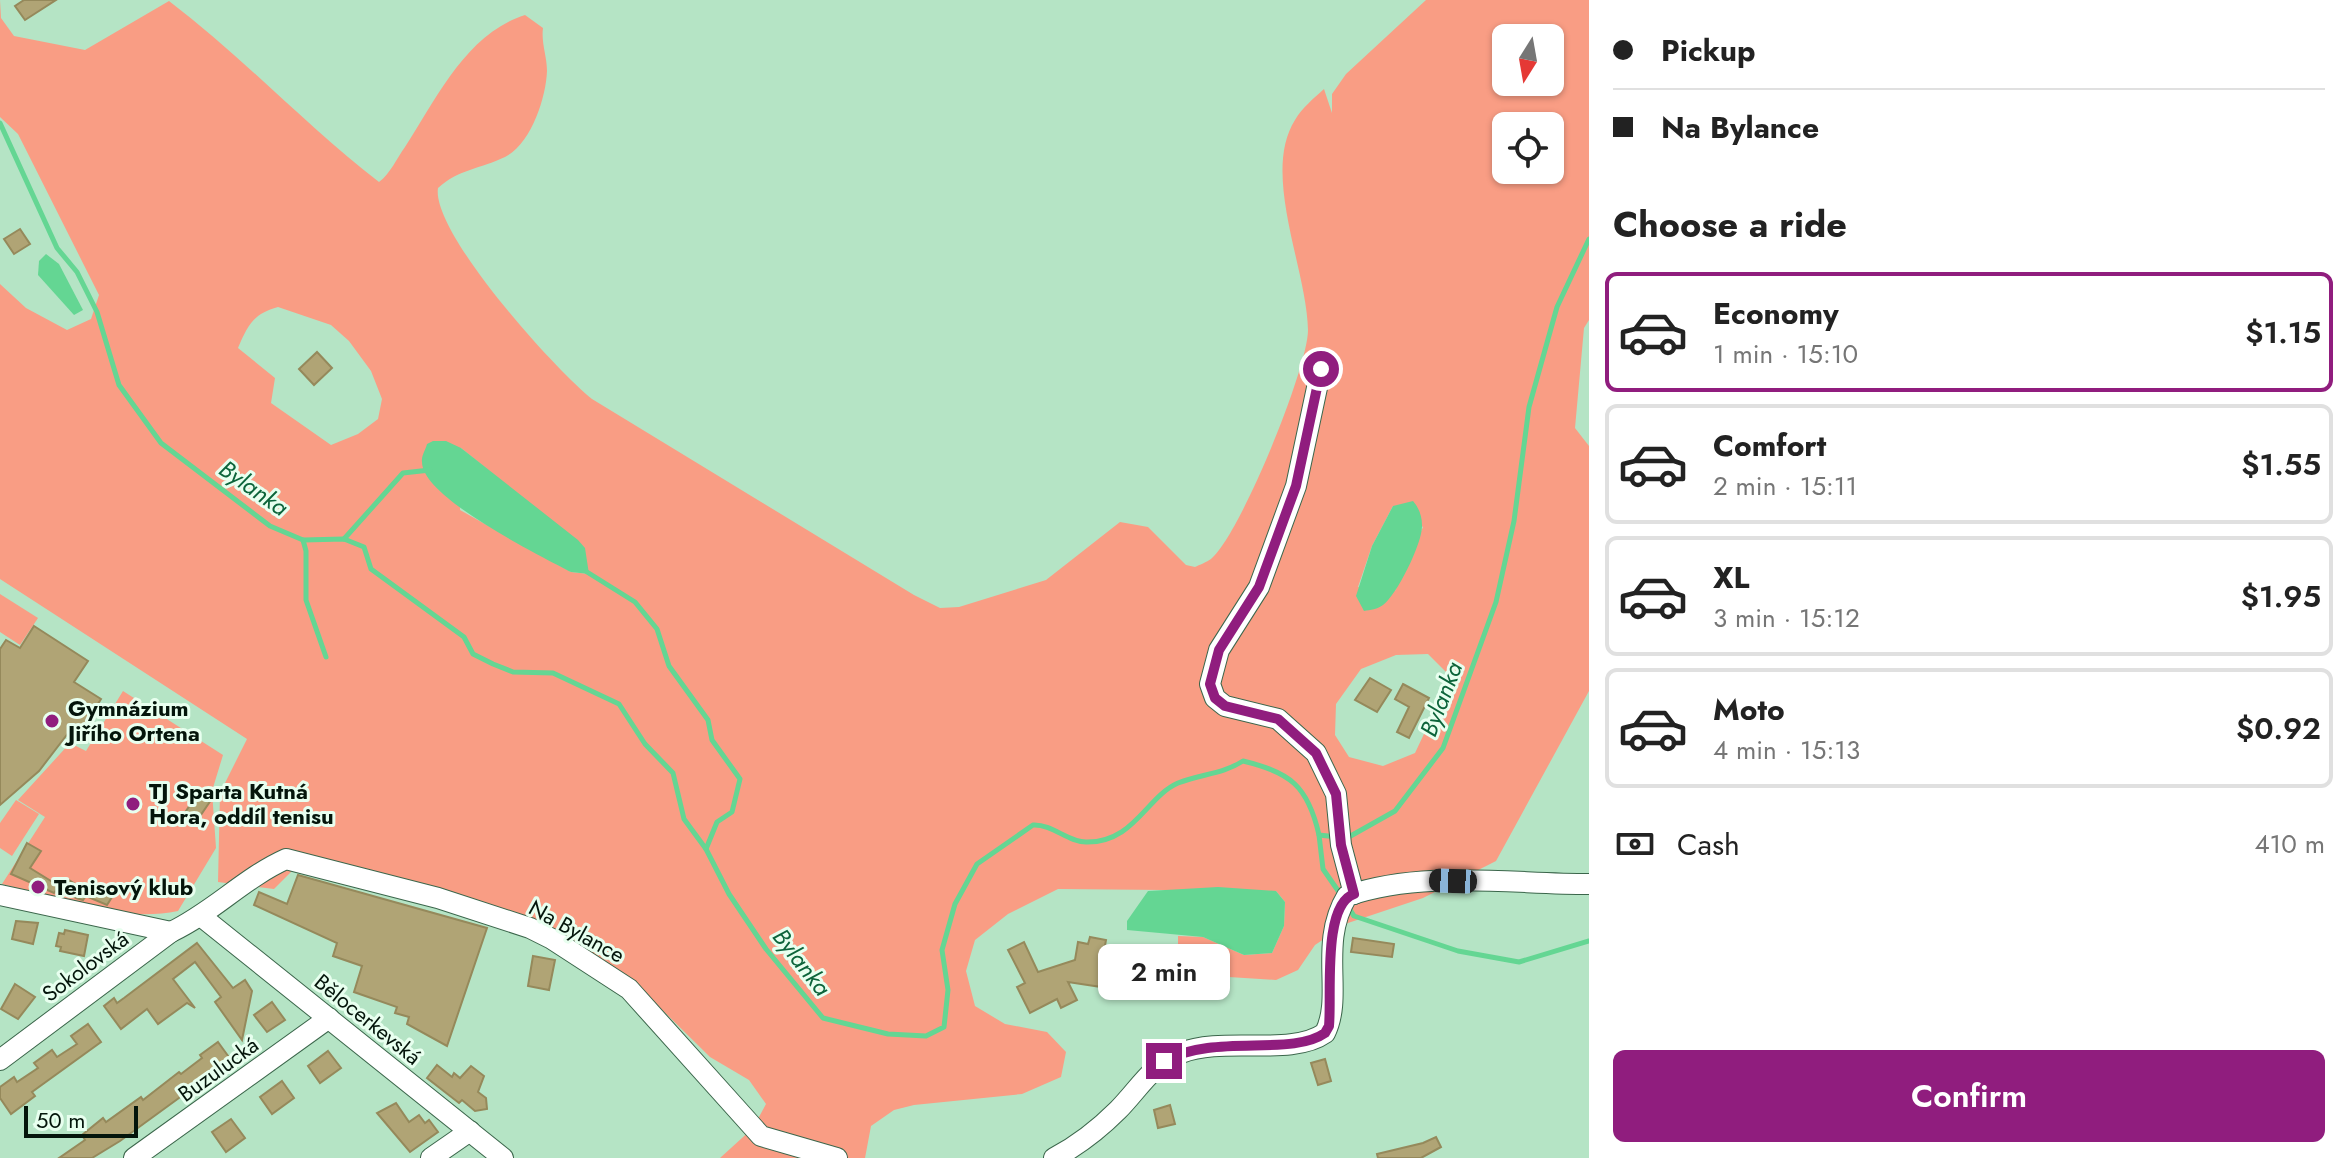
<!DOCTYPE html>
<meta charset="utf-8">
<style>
:root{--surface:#fff;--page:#f6f6f6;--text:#222;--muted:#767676;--line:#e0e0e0;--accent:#901d7e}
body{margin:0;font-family:Jost,sans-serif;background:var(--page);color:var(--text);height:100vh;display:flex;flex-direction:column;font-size:30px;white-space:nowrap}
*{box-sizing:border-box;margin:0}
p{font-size:26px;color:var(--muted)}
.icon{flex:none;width:44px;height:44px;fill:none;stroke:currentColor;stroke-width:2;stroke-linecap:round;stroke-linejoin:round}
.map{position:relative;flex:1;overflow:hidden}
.side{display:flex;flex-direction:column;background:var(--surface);width:760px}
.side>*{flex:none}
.banner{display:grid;align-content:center;height:176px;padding:0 24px;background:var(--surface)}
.needle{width:52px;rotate:191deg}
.controls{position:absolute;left:1492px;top:24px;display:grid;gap:16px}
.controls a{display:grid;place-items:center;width:72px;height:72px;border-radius:12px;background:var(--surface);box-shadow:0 2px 6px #0004;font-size:40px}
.scale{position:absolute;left:24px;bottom:20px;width:114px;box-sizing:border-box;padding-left:8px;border:4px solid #04150b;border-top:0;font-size:22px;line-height:28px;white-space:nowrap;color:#04150b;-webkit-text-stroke:6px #e8ffef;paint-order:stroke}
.end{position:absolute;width:36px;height:36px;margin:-18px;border:10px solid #901d7e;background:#fff;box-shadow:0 0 0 4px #fff}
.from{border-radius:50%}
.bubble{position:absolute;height:56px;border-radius:12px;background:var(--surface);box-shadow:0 2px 6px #0004;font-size:26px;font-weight:600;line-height:56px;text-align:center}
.car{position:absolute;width:24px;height:48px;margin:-24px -12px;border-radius:10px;box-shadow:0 0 6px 2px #0007;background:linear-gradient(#222 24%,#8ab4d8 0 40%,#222 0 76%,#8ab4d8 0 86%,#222 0)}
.banner b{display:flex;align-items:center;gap:28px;height:76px;font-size:30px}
.banner b+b{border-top:2px solid var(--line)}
.banner i{width:20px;height:20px;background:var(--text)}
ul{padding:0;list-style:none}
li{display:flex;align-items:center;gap:24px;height:120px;margin:0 16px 12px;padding:0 8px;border:4px solid var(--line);border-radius:12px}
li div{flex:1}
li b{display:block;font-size:30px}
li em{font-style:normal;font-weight:600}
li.active{border-color:var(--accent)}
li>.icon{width:72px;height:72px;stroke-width:1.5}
h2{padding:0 24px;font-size:36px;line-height:96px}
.pay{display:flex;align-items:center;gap:20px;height:88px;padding:0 24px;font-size:30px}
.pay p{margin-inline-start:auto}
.cta{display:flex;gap:16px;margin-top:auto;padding:16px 24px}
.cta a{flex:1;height:92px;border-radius:12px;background:var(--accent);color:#fff;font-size:32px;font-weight:600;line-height:92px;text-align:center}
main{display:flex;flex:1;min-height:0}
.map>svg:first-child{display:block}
.green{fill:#f99d84;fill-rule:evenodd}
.water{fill:#64d693}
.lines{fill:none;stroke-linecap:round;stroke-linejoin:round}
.stream{stroke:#64d693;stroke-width:5}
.building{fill:#b0a475;stroke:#95895b;stroke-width:2}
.minor-casing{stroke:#3b664b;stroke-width:22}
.minor{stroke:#fff;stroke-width:20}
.route{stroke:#901d7e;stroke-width:10}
.poi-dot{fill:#901d7e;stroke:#e8ffef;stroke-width:3}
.labels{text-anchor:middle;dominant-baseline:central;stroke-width:6;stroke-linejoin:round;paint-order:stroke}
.poi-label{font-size:22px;font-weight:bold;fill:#04150b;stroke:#e8ffef;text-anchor:start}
.street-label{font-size:22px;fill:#04150b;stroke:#e8ffef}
.water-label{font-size:24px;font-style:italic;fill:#0c643a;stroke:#e8ffef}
</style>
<main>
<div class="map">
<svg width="1589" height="1158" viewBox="0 0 1589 1158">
<rect width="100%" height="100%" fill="#b5e4c5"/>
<g class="green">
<path d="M0,0L1,18L14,36L85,50L169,1C243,57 305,125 379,182C390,174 397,158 405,147C437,98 466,34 525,15L543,28C541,43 547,56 547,71C546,98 531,144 505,157C480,169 459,169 438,188C431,232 555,370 592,399L914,595L940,608L959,607L1046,580L1120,522L1148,527L1186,565L1195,567C1199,565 1207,562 1211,559C1240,535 1308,368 1308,330C1307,269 1261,174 1295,120C1302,108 1314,98 1324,89L1332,113V94L1346,74L1426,0H1589V320L1584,328L1575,428L1589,446V691L1496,861L1423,898L1348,923L1315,945L1298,970L1276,980L1213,976L1186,965L1178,952V936L1203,937L1244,955L1272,953L1284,926L1285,902L1276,891L1058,889L1008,914L975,940L966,971L975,1006L1005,1024L1047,1032L1066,1052L1061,1077L1022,1094L914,1105L894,1110L871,1126L865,1158H720L753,1128L766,1104L749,1080L710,1057L638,986L464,902L307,856L274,889L218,882L220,793L247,739L0,579V284L26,308L67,330L91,319L99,295L18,134L0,117ZM1506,38H1550V82H1506ZM1506,126H1550V170H1506ZM278,307L331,325L349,341L371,371L382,399L378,419L358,434L331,445L271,403L275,378L238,348C248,325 253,314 278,307ZM461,448L540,512L589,574L571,572L460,510ZM1393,506L1423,527L1395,591L1358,587L1372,546ZM1428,654L1446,672L1440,700L1415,753L1383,766L1349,757L1335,735L1336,704L1361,669L1396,655Z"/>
<path d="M0,594L38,618L20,645L0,632Z"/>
<path d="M123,691L223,755L212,791L216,848L178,911C121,923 57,899 2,884L45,817L18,800L70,743L86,751Z"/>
<path d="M16,800L39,814L12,856L0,848V823Z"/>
</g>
<g class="water">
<path d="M46,254L59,264L83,310L74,315L38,275L39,261Z"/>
<path d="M433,441H446L461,448L578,540L585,548L589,574L571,572C541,556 422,498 422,462C421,456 426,449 427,444Z"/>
<path d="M1413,501C1419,508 1422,516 1422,525C1423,542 1397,595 1383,605C1378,609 1370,610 1364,611L1356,596L1372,546L1393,506Z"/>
<path d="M1218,887L1276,891L1285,902L1284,926L1272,953L1244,955L1203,937L1127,930V921L1148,891Z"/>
</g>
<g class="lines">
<g class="stream">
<path d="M0,123L57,248L77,272L97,312L119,385L161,443L270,526L303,540L344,539L364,547L371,569L464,637L473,654L493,664L513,672L553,673L619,704L645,744L673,773L684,819L706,849L729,894L766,949L823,1018L888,1034L926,1036L944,1027L948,990L942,950L955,904L977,864L1033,825C1052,824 1068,842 1086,842C1134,843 1146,797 1178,783C1201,774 1223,774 1243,761C1290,772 1308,786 1319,835L1337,837"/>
<path d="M344,539L403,473L430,470"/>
<path d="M303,540L306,551V600L326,657"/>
<path d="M587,572L635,602L657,629L669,666L708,720L712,740L740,779L732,812L717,822L706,849"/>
<path d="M1319,835L1323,869L1341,895"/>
<path d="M1347,838L1395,811L1443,748L1496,602L1514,521L1529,407L1557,307L1589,239"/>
<path d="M1348,907L1354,916L1458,951L1519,962L1589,941"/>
</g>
</g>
<g class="building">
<path d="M24,0H56L25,20L15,6Z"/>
<path d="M20,229L30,244L14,254L4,239Z"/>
<path d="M317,352L332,368L314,385L299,369Z"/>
<path d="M34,626L88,661L74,682L101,699L77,737L69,732L39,771L0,805V649L6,640L20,648Z"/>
<path d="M1370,678L1391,690L1377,712L1355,700Z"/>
<path d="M1403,684L1429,698L1409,738L1397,732L1409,707L1395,699Z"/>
<path d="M199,792L211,800L196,822L184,814Z"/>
<path d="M27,843L41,851L30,868L59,886L54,893L11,874Z"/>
<path d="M298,875L487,928L447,1046L407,1024L409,1017L395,1013L397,1007L354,992L362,966L333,956L337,943L254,905L259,892L287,904Z"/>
<path d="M69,880L88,892L92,885L112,897L107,905L86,896L83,900L76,898L62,890Z"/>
<path d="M16,921L38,923L33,944L12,939Z"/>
<path d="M65,930L88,935L84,956L60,951L61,947L56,946L59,933L64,934Z"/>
<path d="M1090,937L1106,940L1100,973L1110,975L1108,988L1068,982L1077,1000L1061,1008L1057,999L1030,1013L1017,987L1025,983L1008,950L1024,942L1038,972L1075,960L1078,942L1088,944Z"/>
<path d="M1353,938L1394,944L1392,957L1351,952Z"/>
<path d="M197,943L233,988L245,980L252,991L242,1040L215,1002L221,997L195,962L173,979L195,1008L187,1003L158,1024L147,1009L121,1029L104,1006L114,998L117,1003L124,998Z"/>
<path d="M533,956L555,960L549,990L528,986Z"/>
<path d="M15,984L35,997L18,1019L1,1009Z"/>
<path d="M272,1002L285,1020L267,1032L254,1015Z"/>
<path d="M88,1024L101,1042L32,1092L35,1096L11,1114L0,1098V1087L14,1077L17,1082L38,1068L34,1063L52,1050L57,1057L77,1044L71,1036Z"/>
<path d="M218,1042L231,1060L120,1141L92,1158H59L85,1140L82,1135L103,1118L106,1122L141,1097L143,1100L179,1072L181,1074L202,1058L200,1055Z"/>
<path d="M328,1051L341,1068L320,1083L308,1066Z"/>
<path d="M1325,1059L1331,1081L1318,1085L1311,1063Z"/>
<path d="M437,1065L452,1077L454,1073L460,1078L471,1066L484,1076L478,1092L486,1098L487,1109L475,1111L462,1100L459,1103L427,1078Z"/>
<path d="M282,1081L294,1098L272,1114L260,1097Z"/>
<path d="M396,1103L409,1122L419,1115L425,1123L429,1120L438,1132L410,1152L377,1113Z"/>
<path d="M1170,1105L1175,1124L1158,1128L1154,1110Z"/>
<path d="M231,1119L245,1138L226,1152L212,1132Z"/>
<path d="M1436,1137L1441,1147L1421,1158H1378L1377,1154L1423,1143Z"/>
</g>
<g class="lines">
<g class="minor-casing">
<g id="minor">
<path d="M1321,369L1296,486L1259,587L1219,650L1210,684L1215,698L1225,706L1278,719L1316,753L1336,794L1341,845L1354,894"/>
<path d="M0,895L171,932"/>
<path d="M202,917L503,1158"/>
<path d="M0,1060L171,932C213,912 244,878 286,859L438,898L530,928L552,939L629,989L761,1136L837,1158"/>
<path d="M134,1158L329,1018"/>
<path d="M431,1158L470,1131"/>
<path d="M1054,1158C1077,1146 1100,1128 1118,1110C1138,1090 1153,1063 1181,1053C1223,1036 1291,1057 1325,1033C1344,995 1318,944 1347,896C1423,870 1510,884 1589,884"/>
</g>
</g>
<use href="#minor" class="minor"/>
</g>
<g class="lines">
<path class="route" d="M1164,1061C1215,1033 1291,1057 1325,1033L1329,1026C1332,996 1322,905 1354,894L1341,845L1336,794L1316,753L1278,719L1225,706L1215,698L1210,684L1219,650L1259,587L1296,486L1321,369"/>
</g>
<g class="poi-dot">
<circle cx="52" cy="721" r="8"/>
<circle cx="133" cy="804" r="8"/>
<circle cx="38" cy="887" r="8"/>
</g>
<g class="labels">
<g class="poi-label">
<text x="68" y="708">Gymnázium<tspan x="68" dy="25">Jiřího Ortena</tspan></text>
<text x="149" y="791">TJ Sparta Kutná<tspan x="149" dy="25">Hora, oddíl tenisu</tspan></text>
<text x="54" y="887">Tenisový klub</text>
</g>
<g class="street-label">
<text transform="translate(577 931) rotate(29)">Na Bylance</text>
<text transform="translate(85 966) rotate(-37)">Sokolovská</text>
<text transform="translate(368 1019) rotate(39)">Bělocerkevská</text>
<text transform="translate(218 1069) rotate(-36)">Buzulucká</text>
</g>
<g class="water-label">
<text transform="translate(254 488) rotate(35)">Bylanka</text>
<text transform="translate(1441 699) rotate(-69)">Bylanka</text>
<text transform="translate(802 962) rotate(52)">Bylanka</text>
</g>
</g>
</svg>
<div class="controls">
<a><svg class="needle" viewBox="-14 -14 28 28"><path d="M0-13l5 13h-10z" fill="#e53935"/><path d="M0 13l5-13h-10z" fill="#767676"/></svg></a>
<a><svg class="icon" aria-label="locate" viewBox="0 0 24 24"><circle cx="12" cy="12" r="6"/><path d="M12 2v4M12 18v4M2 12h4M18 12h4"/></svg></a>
</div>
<div class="scale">50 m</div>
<i class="end from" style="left:1321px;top:369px"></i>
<i class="end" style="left:1164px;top:1061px"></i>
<div class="bubble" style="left:1098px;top:944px;width:132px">2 min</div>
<i class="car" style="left:1453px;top:881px;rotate:272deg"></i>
</div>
<section class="side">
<div class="banner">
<b><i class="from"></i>Pickup</b>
<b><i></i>Na Bylance</b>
</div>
<h2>Choose a ride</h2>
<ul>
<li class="active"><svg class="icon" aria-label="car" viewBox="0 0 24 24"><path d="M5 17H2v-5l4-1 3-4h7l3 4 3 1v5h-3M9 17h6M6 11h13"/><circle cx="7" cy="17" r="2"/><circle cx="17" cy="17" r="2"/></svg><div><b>Economy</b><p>1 min · 15:10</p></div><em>$1.15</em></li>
<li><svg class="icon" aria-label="car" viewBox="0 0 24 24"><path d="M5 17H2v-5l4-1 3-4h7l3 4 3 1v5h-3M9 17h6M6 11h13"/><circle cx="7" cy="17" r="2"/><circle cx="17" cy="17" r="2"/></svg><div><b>Comfort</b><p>2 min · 15:11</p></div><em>$1.55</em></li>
<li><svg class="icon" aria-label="car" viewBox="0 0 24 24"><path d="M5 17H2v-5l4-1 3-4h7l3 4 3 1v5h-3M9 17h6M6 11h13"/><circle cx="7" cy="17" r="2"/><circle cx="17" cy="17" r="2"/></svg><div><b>XL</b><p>3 min · 15:12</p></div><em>$1.95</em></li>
<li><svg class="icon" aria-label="car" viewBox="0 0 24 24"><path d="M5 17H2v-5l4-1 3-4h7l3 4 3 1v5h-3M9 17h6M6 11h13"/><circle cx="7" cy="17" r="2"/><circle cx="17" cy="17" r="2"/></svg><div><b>Moto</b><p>4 min · 15:13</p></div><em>$0.92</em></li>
</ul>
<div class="pay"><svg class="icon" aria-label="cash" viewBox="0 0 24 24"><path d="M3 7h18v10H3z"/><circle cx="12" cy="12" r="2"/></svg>Cash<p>410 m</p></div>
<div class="cta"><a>Confirm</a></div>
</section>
</main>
